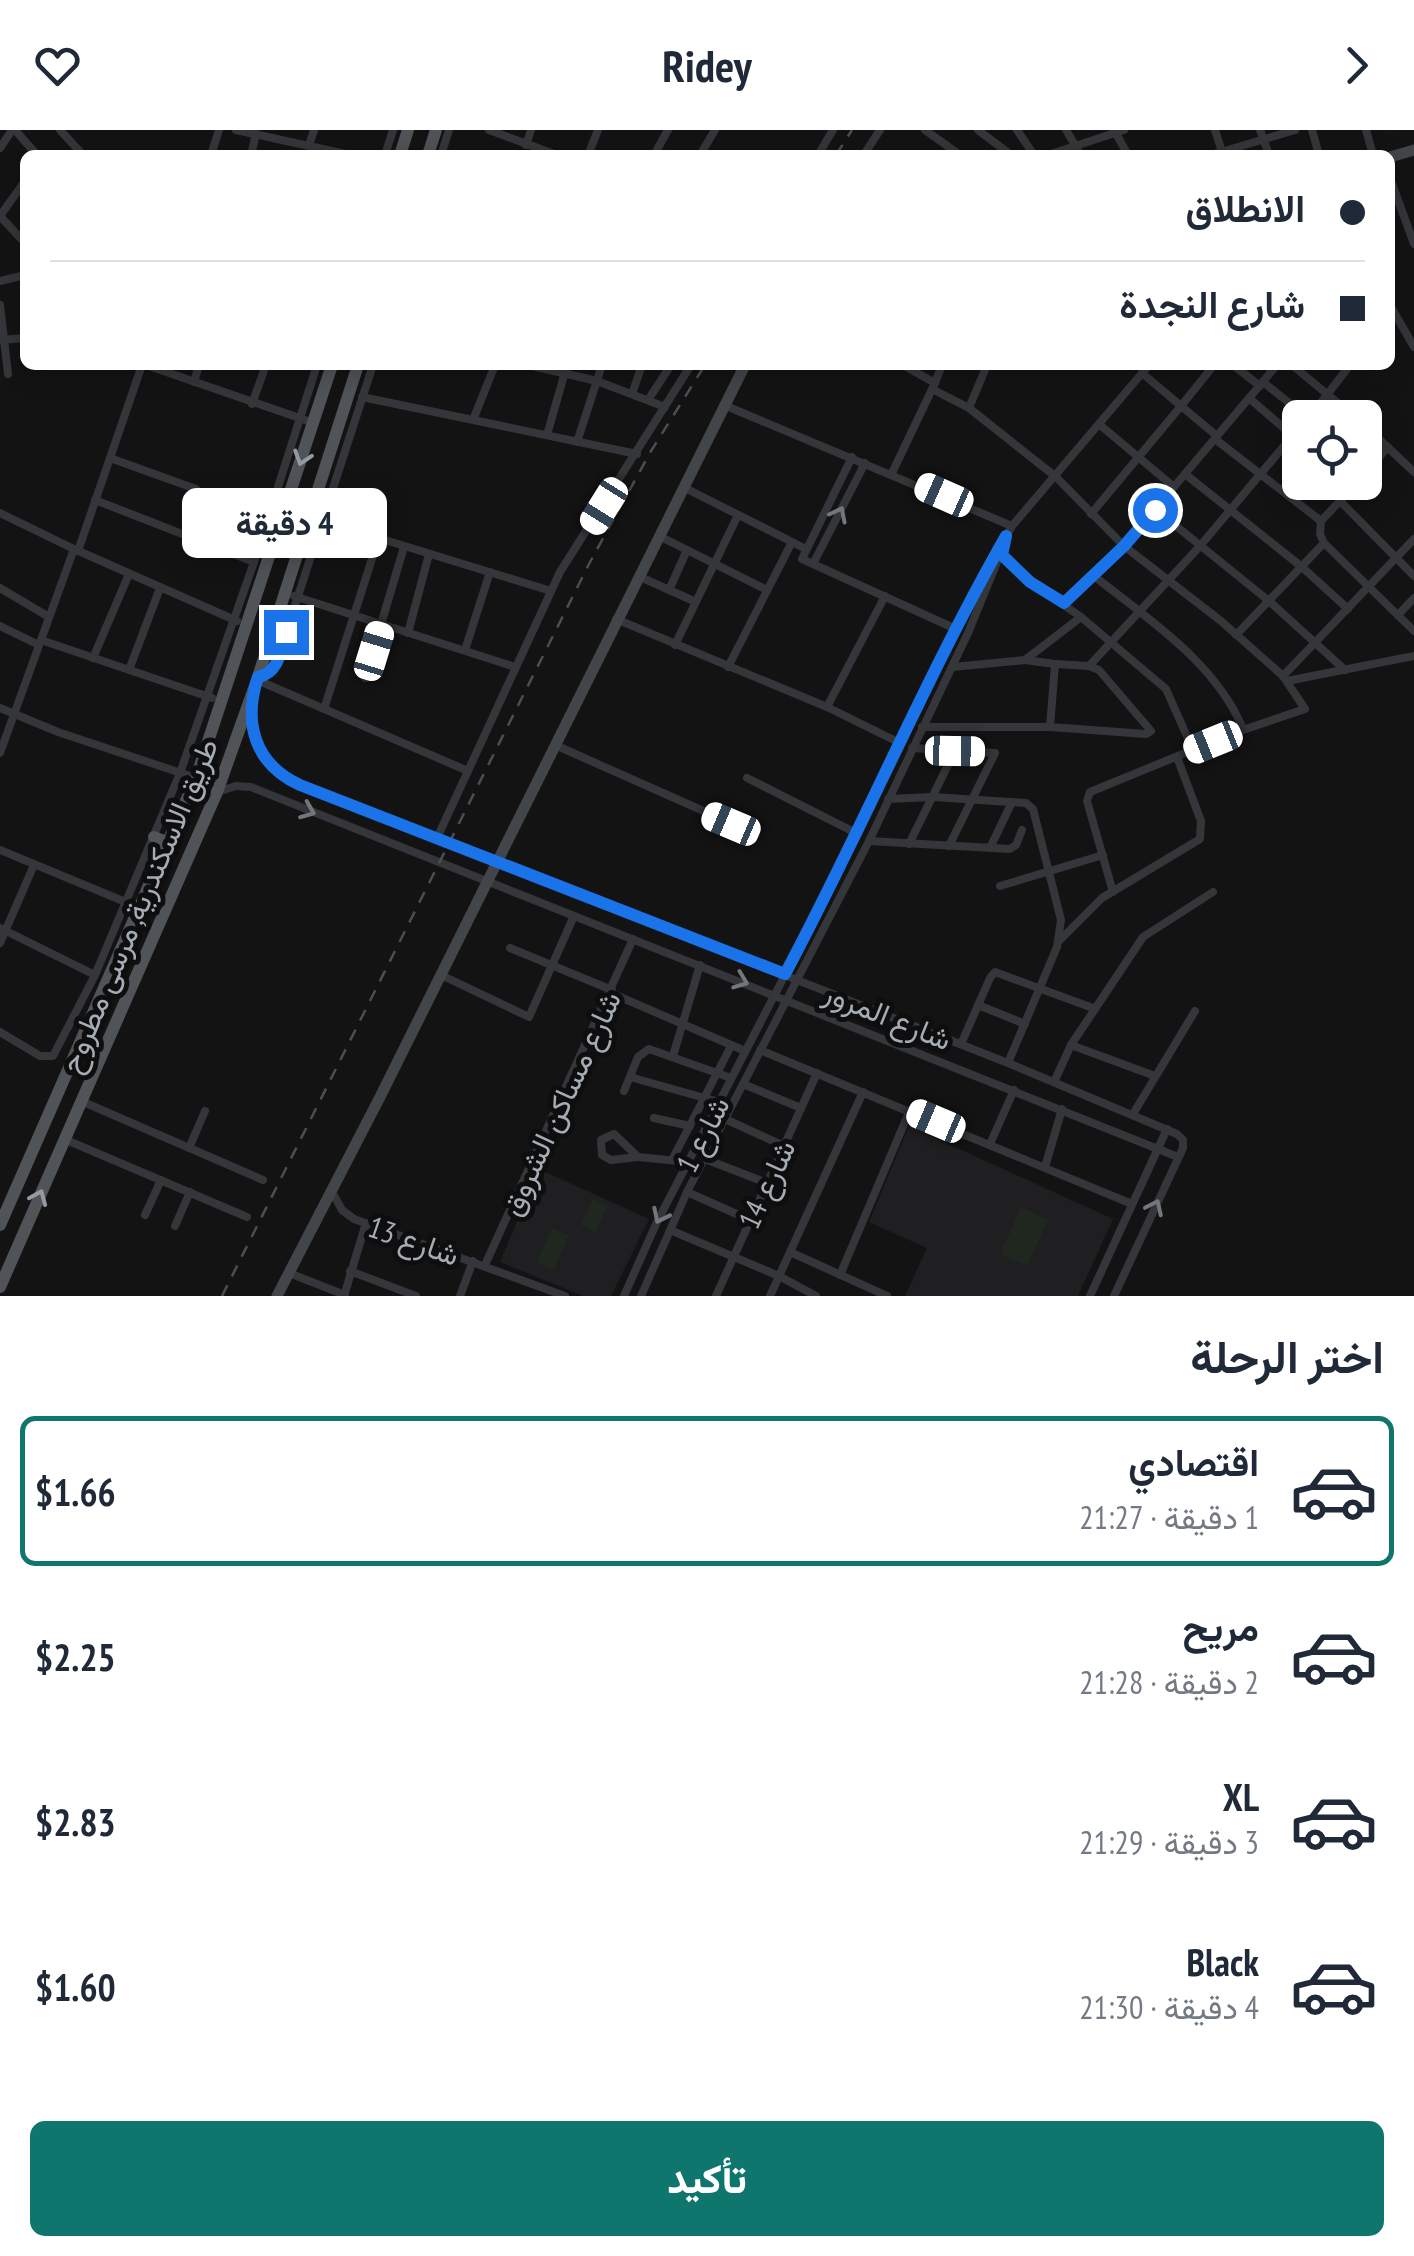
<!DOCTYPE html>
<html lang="ar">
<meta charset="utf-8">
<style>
:root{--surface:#fff;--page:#f2f2f3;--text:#1f2937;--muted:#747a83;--line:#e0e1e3;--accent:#0f766e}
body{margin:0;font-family:"PT Sans Narrow",Vazirmatn,sans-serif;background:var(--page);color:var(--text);direction:rtl;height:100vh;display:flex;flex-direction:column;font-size:38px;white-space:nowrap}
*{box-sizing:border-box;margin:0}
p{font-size:32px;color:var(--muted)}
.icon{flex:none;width:55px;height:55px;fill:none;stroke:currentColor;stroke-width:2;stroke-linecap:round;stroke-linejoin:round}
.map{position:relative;height:1166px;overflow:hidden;direction:ltr}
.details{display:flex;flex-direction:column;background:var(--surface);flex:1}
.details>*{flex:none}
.banner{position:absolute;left:20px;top:20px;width:1375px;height:220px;border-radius:15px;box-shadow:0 5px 25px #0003;direction:rtl;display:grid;align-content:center;height:220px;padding:0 30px;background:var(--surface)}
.fabs{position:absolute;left:1282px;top:270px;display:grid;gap:20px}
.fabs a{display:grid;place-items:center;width:100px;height:100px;border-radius:15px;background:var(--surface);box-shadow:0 5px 25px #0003;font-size:50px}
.end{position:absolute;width:45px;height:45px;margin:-22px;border:12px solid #1a73e8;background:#fff;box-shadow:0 0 0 5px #fff}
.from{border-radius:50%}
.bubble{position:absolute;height:70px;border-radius:15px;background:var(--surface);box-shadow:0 5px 25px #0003;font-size:32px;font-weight:800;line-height:70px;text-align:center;direction:rtl}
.car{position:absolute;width:30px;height:60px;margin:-30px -15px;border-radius:12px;box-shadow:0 0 8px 2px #0007;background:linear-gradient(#fff 24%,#345 0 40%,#fff 0 76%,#345 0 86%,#fff 0)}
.banner b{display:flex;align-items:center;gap:35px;height:95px;font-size:38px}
.banner b+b{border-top:2px solid var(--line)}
.banner i{width:25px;height:25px;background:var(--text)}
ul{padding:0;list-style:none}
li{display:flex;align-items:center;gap:30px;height:150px;margin:0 20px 15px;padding:0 10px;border:5px solid transparent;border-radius:15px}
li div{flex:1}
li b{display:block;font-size:38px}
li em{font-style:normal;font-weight:800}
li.selected{border-color:var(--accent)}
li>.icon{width:90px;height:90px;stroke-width:1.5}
h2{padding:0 30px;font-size:45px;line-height:120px}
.cta{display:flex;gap:20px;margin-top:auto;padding:20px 30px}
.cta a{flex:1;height:115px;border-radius:15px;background:var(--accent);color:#fff;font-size:40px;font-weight:800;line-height:115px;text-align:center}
header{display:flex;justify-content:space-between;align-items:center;height:130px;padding:0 30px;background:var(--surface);font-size:45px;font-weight:800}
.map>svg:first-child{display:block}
.built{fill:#1f1f21}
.green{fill:#1f271f}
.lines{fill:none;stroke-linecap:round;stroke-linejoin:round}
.street{stroke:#343639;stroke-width:8}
.secondary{stroke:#424549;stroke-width:11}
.primary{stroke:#505358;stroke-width:12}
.rail{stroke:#4b4e52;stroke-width:2.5;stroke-dasharray:12 10;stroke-linecap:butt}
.oneway{stroke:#949aa2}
.oneway2{stroke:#72777d}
.route{stroke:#1a73e8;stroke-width:12}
.labels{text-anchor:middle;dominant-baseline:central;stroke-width:10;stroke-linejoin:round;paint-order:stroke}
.street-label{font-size:30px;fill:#a5acb4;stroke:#0e0e0f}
</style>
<header><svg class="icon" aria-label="forward" viewBox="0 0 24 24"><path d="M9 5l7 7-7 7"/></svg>Ridey<svg class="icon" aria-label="heart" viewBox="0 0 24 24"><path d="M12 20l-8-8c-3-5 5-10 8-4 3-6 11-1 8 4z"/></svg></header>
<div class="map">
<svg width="1414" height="1166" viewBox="0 0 1414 1166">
<rect width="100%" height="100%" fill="#131314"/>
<g class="built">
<path d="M909,996L1113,1089L1078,1166H905L927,1118L869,1092Z"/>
<path d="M539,1039L649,1089L611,1166H583L500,1132Z"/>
</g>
<g class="green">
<path d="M593,1069L608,1076L595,1102L581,1095Z"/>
<path d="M1021,1077L1048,1090L1027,1136L1000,1124Z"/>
<path d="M552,1098L569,1105L554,1140L537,1132Z"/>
</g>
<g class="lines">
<g class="street">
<path d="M15,0L37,25"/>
<path d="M60,0L83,25"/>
<path d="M236,0L350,25"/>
<path d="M489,0L557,25"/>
<path d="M925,0L960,25"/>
<path d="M978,0L1011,25"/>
<path d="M1017,0L1034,25"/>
<path d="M1066,0L1081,25"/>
<path d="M1114,0L1128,25"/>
<path d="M1215,0L1223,25"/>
<path d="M1260,0L1269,25"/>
<path d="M1312,0L1319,25"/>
<path d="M1366,0L1373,25"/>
<path d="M309,15L314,0"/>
<path d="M526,15L531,0"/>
<path d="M0,18L12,0"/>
<path d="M865,23L880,0"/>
<path d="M211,25L219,0"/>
<path d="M251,25L256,4"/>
<path d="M385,25L393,0"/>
<path d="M441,25L449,0"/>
<path d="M588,25L598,0"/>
<path d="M654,25L668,0"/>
<path d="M700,25L715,0"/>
<path d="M818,25L833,0"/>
<path d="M1048,25L1124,0"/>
<path d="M1211,25L1295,0"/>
<path d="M1390,48L1414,114"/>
<path d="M0,86L25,51"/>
<path d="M0,86L25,113"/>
<path d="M0,151L25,145"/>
<path d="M0,175L8,244"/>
<path d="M1390,175L1414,217"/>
<path d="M0,210L25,208"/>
<path d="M146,235L314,293"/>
<path d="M528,235L597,251L665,277"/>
<path d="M987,235L969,278L1056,347L1124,416L1221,491L1283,546L1305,579L1234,603L1090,662L1087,671L1113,762"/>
<path d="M1233,235L1260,256"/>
<path d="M1292,235L1356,288"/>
<path d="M1142,243L1181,276L1214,235"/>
<path d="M194,252L199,235"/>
<path d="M1263,252L1308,288"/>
<path d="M935,253L942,235"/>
<path d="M932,259L969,278"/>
<path d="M632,264L642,235"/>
<path d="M362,267L637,324"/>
<path d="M1249,268L1300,312"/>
<path d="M648,270L671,235"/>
<path d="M252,274L266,235"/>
<path d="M724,275L1012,396"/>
<path d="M1309,288L1350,235"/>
<path d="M473,290L495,235"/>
<path d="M1100,295L1174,357"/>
<path d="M1365,296L1414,342"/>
<path d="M547,305L567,235"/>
<path d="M1215,309L1321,391"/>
<path d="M577,312L602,235"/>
<path d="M852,327L802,429L956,499"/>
<path d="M110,328L196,359"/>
<path d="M892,343L935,253L903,235"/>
<path d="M1365,343L1388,317"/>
<path d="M1185,344L1302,437L1348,479"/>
<path d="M1338,352L1348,362L1340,371L1414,446"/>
<path d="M683,357L806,419"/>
<path d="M95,370L254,432"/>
<path d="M1340,371L1321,391L1320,404L1324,413L1414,501"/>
<path d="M1155,379L1269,471L1345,540"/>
<path d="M0,383L74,419L237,491"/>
<path d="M1091,384L1181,276L1217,306"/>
<path d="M310,387L551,461"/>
<path d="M659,406L767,460"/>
<path d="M78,421L142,235"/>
<path d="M1002,425L1029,451L1081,487"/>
<path d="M813,434L865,333"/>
<path d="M638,446L696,472"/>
<path d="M1094,446C1148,489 1216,533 1243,599"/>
<path d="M0,458L49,487"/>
<path d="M669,460L687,420"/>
<path d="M294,466L515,537"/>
<path d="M1064,473L1124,416L1277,235"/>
<path d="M1398,485L1414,468"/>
<path d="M616,489L827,577L900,613"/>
<path d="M0,496L39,515"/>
<path d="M408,503L429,424"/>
<path d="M1236,505L1324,413"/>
<path d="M41,510L212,568"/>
<path d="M675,515L738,385"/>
<path d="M465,520L490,442"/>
<path d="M93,528L129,444"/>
<path d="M1025,530L1055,534"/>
<path d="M1089,536L1200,416L1300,297"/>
<path d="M728,537L792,412"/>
<path d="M952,537L1025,530L1081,487L1166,559L1193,620"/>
<path d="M129,540L160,458"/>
<path d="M1283,546L1414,409"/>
<path d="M258,547L269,544L275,537L373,235"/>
<path d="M365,548L404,417"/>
<path d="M257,550L468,641"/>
<path d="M1287,551L1414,526"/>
<path d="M827,577L885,466"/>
<path d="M0,578L58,602L196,648"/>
<path d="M250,579L262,624L289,650L1008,933L1177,1004L1183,1010V1018L1114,1166"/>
<path d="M324,579L378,410"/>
<path d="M922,597H1050L1146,604L1151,601L1099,540L1089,536L1055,534L1050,597"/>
<path d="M555,615L744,699"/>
<path d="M912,618L995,623L949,716"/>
<path d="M0,623L74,419"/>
<path d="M747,648L858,704"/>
<path d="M217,662L236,656L251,657L1178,1027"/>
<path d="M888,669L933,667L1026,673L1033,679L1061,790L1057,817L1008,933"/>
<path d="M437,708L560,442L691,235"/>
<path d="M869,711L1010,719L1016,715L1022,700"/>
<path d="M909,714L955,621"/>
<path d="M990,718L1012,672"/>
<path d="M0,720L140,778"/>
<path d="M1000,756L1103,725"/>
<path d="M0,798L95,845"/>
<path d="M1059,811L1102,768L1200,709L1201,691L1177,627"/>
<path d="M0,813L34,735"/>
<path d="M510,818L612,860"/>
<path d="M441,845L529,887L574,786"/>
<path d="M611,863L745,921"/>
<path d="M978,875L1025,894"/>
<path d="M0,902L40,926H53L95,845L180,643L254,432L317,235"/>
<path d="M961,914L990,848L995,842L1093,878"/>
<path d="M1071,915L1143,807L1213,762"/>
<path d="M760,920L1132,1074"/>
<path d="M673,926L700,835"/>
<path d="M630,947L719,972"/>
<path d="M1054,952L1071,915L1155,946"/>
<path d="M743,954L801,978"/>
<path d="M624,961L638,927L649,919L731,948"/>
<path d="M81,971L263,1050"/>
<path d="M1133,984L1195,881"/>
<path d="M654,988L690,996"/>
<path d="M725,989L784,1016"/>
<path d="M614,1004L638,1027L611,1030L602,1025L601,1010Z"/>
<path d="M64,1009L247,1087"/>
<path d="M990,1014L1014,960"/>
<path d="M189,1018L205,981"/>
<path d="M638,1027L688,1032"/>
<path d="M705,1029L767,1053"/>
<path d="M672,1030L731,916"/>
<path d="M1045,1037L1062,979"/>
<path d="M332,1062L342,1080L354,1089L565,1166"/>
<path d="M687,1062L750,1090"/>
<path d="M145,1085L161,1050"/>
<path d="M175,1096L190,1062"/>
<path d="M670,1100L779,1146L816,1166"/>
<path d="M790,1122L887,1166"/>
<path d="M485,1135L633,809"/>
<path d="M350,1141L416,1166"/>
<path d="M289,1143L345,1165"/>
<path d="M840,1145L910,980"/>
<path d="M344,1166L366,1093"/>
<path d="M460,1166L473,1131"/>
<path d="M624,1166L656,1094L858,704L976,460L1012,396L1149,235"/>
<path d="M641,1166L687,1062L869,711L968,503L1004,415"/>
<path d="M716,1166L817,943"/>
<path d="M770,1166L863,962"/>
<path d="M1090,1166L1167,999"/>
</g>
<g class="secondary">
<path d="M864,25H869"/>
<path d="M1390,27L1414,20"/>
<path d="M277,1166L380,967L745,235"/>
</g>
<g class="primary">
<path d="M400,25L408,0"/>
<path d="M428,25L436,0"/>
<path d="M154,707L169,713"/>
<path d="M0,1095L196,648L332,235"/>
<path d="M0,1157L217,662L257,550L358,235"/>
</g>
<g class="rail">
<path d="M836,25L852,0"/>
<path d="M222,1166L589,434L651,321L705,235"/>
</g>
</g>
<defs><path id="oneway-chevron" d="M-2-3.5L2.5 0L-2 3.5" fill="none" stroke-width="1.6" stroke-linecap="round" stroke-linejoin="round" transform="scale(2.5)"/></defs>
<g class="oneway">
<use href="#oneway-chevron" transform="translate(302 328) rotate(108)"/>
<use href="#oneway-chevron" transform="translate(39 1067) rotate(-67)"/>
</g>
<g class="oneway2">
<use href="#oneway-chevron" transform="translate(839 384) rotate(-63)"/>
<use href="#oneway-chevron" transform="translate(308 681) rotate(22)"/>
<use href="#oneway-chevron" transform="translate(741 851) rotate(21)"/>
<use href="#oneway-chevron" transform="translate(1155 1077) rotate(-65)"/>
<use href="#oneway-chevron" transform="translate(660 1086) rotate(116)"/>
</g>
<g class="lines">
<path class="route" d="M286,502C281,520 279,543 258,547C243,592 254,634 300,655L785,844C862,700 925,548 1006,406L1002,425L1030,452L1064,473L1124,416L1155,380"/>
</g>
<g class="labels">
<g class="street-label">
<text transform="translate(138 775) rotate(-67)">طريق الاسكندرية, مرسى مطروح</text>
<text transform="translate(888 885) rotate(22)">شارع المرور</text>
<text transform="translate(560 973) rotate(-65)">شارع مساكن الشروق</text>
<text transform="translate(702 1004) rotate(-63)">شارع 1</text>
<text transform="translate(766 1054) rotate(-65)">شارع 14</text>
<text transform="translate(414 1110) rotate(19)">شارع 13</text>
</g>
</g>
</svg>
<div class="fabs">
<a><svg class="icon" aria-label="locate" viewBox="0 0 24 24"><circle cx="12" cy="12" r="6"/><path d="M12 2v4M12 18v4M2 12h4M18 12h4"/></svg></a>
</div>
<i class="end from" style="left:1155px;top:380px"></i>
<i class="end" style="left:286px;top:502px"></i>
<div class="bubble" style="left:182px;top:358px;width:205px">4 دقيقة</div>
<i class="car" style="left:944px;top:365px;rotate:294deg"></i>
<i class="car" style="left:604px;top:376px;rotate:212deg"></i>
<i class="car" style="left:374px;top:521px;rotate:17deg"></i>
<i class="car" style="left:1213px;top:612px;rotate:248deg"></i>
<i class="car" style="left:955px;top:621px;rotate:91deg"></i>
<i class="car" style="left:731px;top:694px;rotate:293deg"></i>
<i class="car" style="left:936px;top:991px;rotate:293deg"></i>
<div class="banner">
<b><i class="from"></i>الانطلاق</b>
<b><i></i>شارع النجدة</b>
</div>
</div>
<section class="details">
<h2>اختر الرحلة</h2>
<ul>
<li class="selected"><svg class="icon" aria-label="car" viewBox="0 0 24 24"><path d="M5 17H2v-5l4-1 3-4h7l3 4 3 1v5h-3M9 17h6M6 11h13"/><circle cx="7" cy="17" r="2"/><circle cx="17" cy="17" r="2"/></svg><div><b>اقتصادي</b><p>1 دقيقة · 21:27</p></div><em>$1.66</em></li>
<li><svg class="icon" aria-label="car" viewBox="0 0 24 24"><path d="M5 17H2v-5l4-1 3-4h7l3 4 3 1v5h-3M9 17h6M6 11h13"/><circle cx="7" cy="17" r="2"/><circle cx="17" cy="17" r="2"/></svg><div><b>مريح</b><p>2 دقيقة · 21:28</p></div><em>$2.25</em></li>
<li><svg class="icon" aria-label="car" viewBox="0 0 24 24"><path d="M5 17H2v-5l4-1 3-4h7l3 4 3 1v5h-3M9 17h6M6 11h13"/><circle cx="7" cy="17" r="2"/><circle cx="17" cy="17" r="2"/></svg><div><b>XL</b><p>3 دقيقة · 21:29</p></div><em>$2.83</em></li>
<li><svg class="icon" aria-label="car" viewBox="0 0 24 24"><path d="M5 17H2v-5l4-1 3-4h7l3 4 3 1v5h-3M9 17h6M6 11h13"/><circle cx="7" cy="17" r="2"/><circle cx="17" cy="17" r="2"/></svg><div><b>Black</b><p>4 دقيقة · 21:30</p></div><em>$1.60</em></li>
</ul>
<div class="cta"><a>تأكيد</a></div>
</section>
